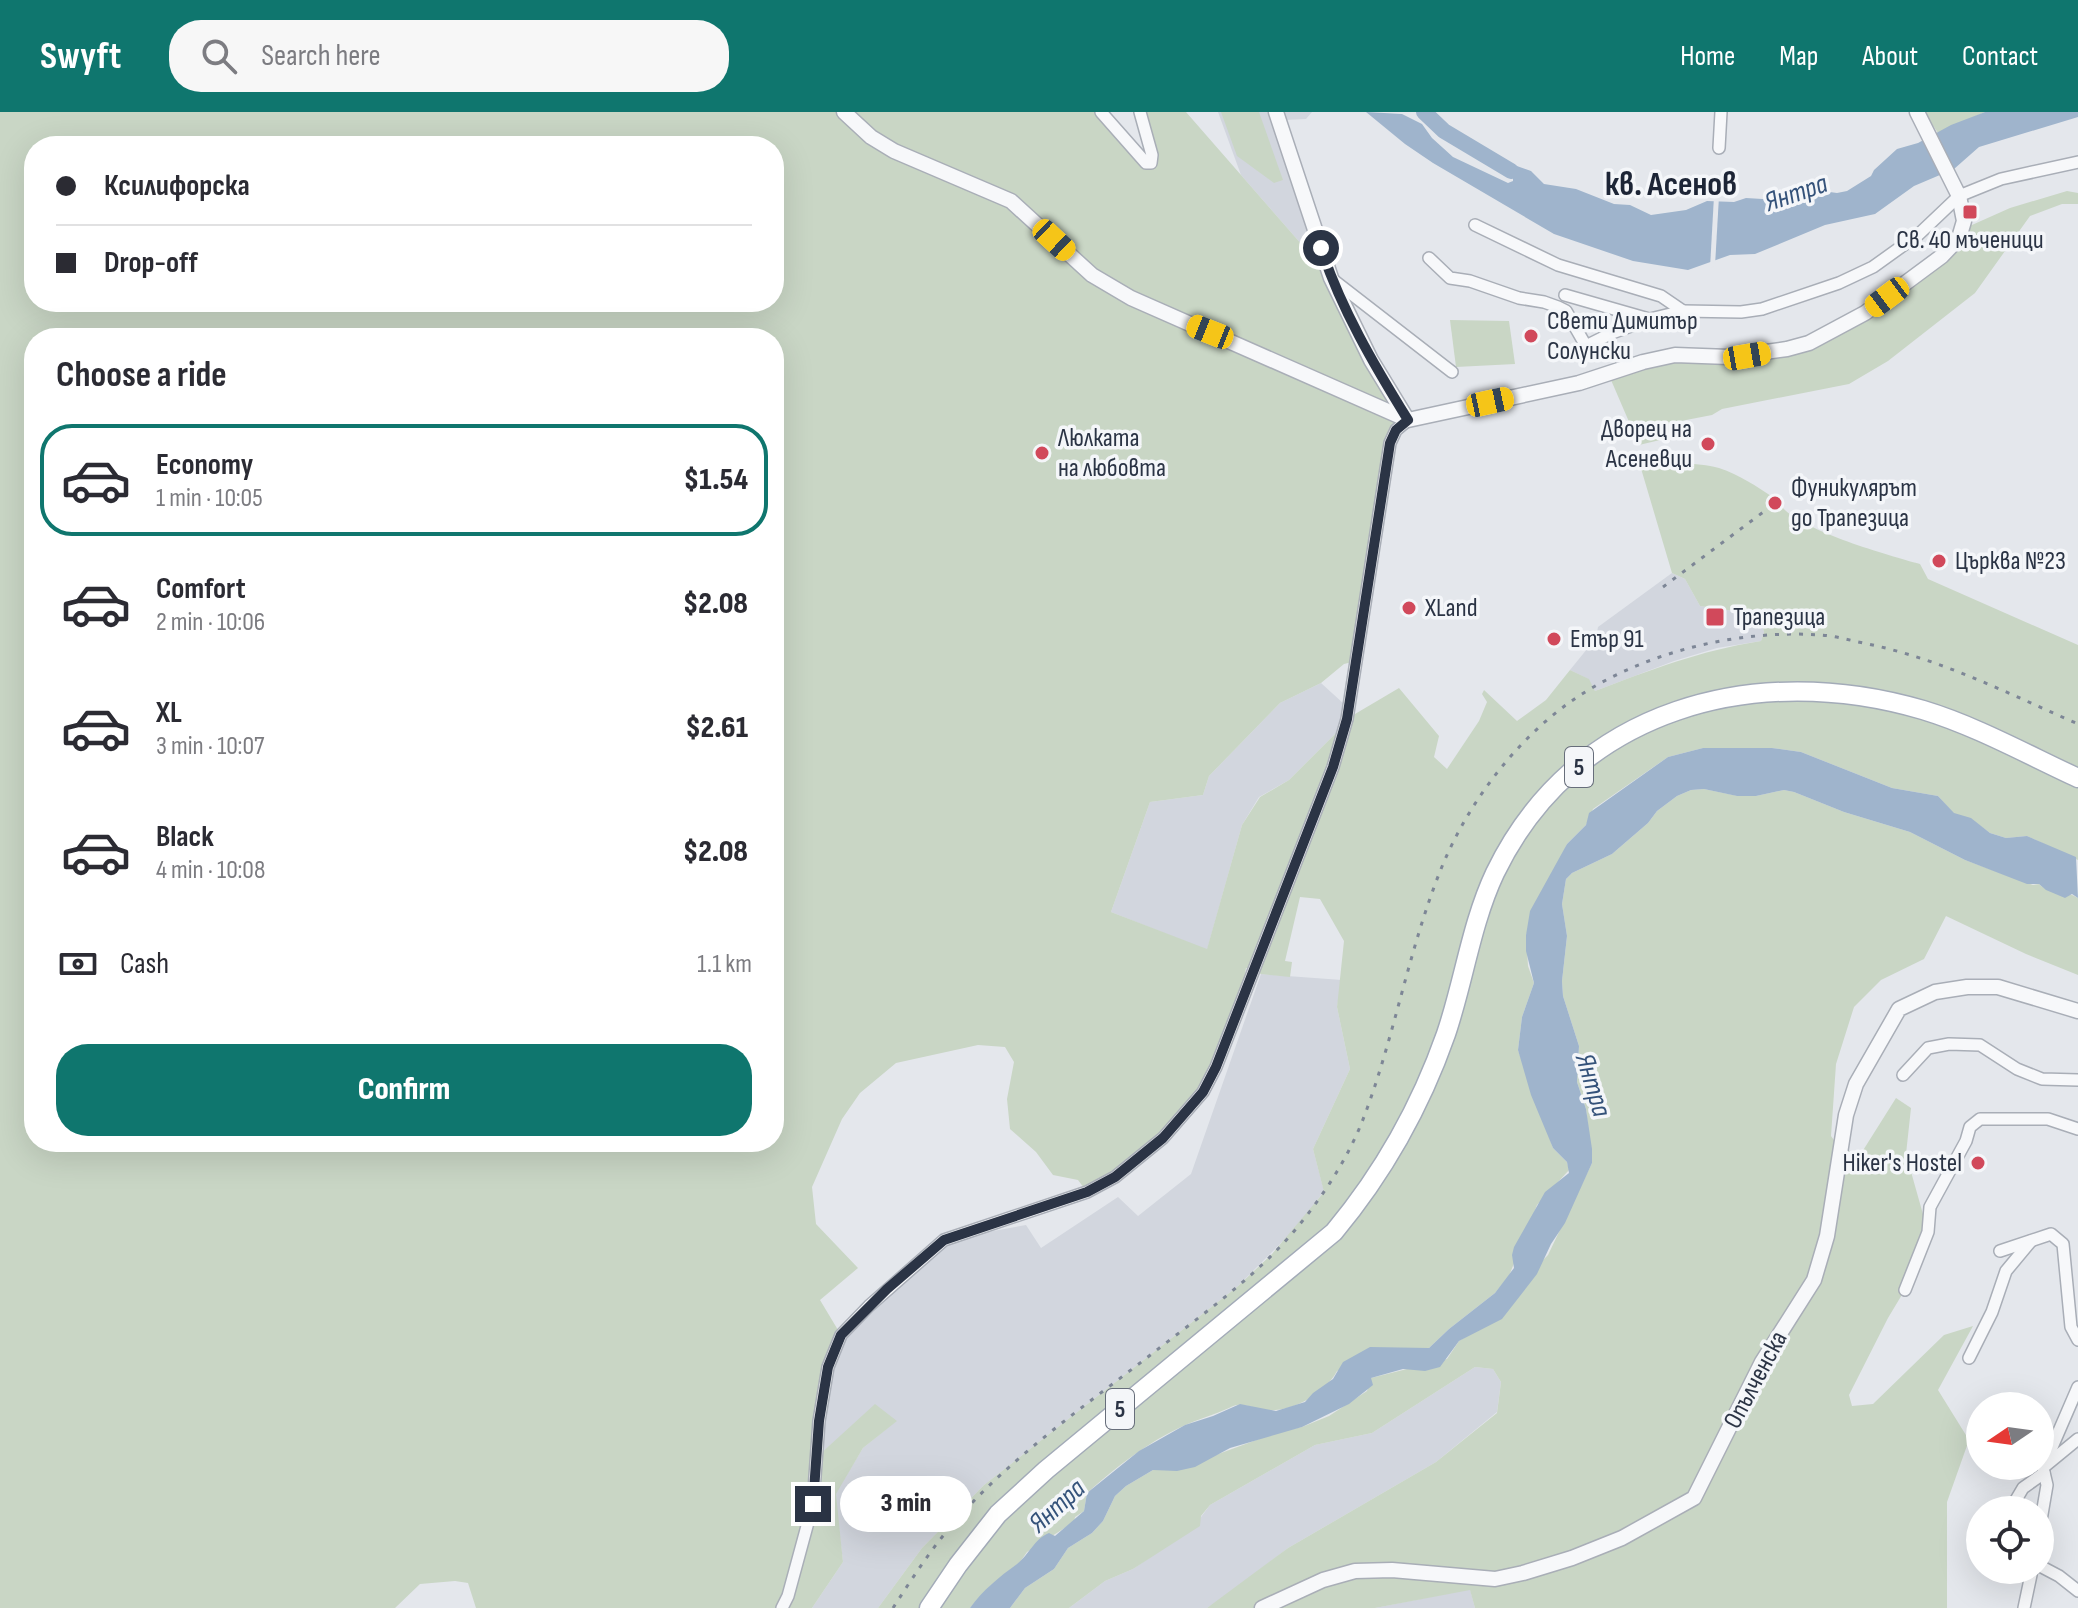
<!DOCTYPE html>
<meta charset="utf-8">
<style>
:root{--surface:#fff;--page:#f7f7f7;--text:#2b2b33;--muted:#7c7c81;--line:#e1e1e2;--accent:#0f766e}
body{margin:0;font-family:"Sofia Sans Condensed",sans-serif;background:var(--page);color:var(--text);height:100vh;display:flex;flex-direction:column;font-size:30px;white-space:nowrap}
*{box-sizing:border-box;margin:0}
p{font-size:26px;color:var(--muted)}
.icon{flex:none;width:44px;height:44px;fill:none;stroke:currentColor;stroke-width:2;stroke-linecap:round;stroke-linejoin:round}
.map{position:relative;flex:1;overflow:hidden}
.drawer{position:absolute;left:24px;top:216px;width:760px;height:824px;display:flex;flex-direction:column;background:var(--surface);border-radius:32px;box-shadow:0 8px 32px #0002}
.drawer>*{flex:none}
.hud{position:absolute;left:24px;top:24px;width:760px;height:176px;border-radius:32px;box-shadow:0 8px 32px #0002;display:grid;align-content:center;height:176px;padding:0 32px;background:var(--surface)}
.needle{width:52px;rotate:257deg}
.fabs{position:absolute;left:1966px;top:1280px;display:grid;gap:16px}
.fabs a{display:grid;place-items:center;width:88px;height:88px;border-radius:50%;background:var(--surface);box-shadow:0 8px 32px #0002;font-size:40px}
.end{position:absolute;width:36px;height:36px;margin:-18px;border:10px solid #2b3445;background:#fff;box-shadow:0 0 0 4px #fff}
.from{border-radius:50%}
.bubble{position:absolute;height:56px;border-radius:28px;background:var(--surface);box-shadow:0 8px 32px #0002;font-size:26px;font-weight:800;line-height:56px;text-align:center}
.car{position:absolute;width:24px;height:48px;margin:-24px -12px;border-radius:10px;box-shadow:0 0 6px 2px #0007;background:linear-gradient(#f5c518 24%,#345 0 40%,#f5c518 0 76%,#345 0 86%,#f5c518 0)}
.hud b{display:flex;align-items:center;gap:28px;height:76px;font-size:30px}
.hud b+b{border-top:2px solid var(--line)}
.hud i{width:20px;height:20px;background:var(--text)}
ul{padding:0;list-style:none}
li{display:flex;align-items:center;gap:24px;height:112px;margin:0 16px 12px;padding:0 16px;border:4px solid transparent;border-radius:32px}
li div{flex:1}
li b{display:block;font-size:30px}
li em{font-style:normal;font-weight:800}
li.current{border-color:var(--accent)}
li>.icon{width:72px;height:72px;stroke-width:1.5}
h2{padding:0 32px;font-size:36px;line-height:96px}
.pay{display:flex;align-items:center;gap:20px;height:88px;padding:0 32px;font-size:30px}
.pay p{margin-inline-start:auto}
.primary-button{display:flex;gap:16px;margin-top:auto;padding:16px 32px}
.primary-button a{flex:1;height:92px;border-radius:32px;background:var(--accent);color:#fff;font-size:32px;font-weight:800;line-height:92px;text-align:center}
header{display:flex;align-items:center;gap:48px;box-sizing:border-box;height:112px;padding:0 40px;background:var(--accent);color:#fff}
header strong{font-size:38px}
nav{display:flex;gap:44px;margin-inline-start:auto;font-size:28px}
.search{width:560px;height:72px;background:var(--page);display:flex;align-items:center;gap:20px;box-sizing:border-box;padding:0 28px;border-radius:32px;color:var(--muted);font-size:30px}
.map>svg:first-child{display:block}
.built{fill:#d2d6de}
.green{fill:#c9d6c5;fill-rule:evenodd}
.water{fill:#9fb4cc}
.pier{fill:#e4e7ec}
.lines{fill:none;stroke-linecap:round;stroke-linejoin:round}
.river{stroke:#9fb4cc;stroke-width:16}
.minor-casing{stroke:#a9aeb7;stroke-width:14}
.tertiary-casing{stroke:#a9aeb7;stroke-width:17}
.primary-casing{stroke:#a3abb8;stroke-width:21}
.minor{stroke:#f7f8fa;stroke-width:11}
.tertiary{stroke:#f7f8fa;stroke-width:14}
.primary{stroke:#fff;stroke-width:18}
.rail{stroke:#7d8696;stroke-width:3;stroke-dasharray:4 8;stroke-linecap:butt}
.route{stroke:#2b3445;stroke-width:10}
.poi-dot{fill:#d1495b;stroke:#f4f6f9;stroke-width:3}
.labels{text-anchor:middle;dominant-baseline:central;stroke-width:7;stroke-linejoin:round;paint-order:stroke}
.shield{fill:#f4f6f9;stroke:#676e7b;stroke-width:2}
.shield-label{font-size:24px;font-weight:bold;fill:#2b3445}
.poi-label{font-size:26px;fill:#2b3445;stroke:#f4f6f9;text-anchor:start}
.street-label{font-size:26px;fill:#2b3445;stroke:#f4f6f9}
.water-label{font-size:28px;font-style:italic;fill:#34527a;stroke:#f4f6f9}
.district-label{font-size:34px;font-weight:bold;fill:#1d2536;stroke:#f4f6f9}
</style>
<header>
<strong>Swyft</strong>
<div class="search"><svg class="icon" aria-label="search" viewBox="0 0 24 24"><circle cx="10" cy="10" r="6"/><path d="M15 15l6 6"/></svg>Search here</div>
<nav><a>Home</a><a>Map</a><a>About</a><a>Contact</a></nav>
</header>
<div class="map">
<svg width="2078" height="1496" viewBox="0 0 2078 1496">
<rect width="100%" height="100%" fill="#e4e7ec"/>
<g class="built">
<path d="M1218,0H1312L1306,7L1284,8L1331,166L1241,63Z"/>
<path d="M1672,461L1685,467L1700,494L1740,500L1761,509L1764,520L1761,529L1717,536L1674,549L1595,579L1588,567L1570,558L1596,526L1598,515Z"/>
<path d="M1321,571L1355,602L1289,668L1259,685L1242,713L1207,838L1111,800L1150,690L1203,683L1209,664L1280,591Z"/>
<path d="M1261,862L1342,868L1337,895L1350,957L1313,1037L1324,1079L1298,1114L1237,1175L984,1373L922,1436L878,1496H812L843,1450L835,1382L863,1336L896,1309L816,1345L819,1309L841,1223L944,1128L1026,1113L1041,1136L1118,1085L1138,1104L1191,1062Z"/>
<path d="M1475,1255L1493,1257L1501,1270L1497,1300L1436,1350L1288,1436L1217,1490L1207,1496H1069L1105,1469L1133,1457L1149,1446L1201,1405L1210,1393L1315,1333L1372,1321Z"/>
<path d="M1470,1477L1475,1496H1375Z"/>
</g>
<g class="green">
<path d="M0,0H1101L1151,51L1140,0H1186L1331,166L1408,308L1396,318L1356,549L1344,552L1321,571L1280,591L1209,664L1203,683L1150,690L1111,800L1207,837L1242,713L1260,685L1289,668L1355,602L1399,576L1439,624L1434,645L1447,657L1479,609L1487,590L1482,582L1484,578L1517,609L1546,588L1570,558L1589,567L1595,579C1653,557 1699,539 1761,529L1764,520L1761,509L1740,500L1700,494L1685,467L1672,461L1637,343C1666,353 1692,349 1719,356C1740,363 1756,374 1774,386L1771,389L1776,396L1782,395C1803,419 1887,443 1920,452L1928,467L2078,533V748L2027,724L2006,726L1990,721L1971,707L1954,702L1938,684L1892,676L1801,640L1772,636H1703L1668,645L1593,697L1586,713L1567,732L1526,823L1528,854L1534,871L1522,905L1518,938L1553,1036L1567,1050L1569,1058L1537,1093L1509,1164L1495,1181L1449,1217L1429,1236L1407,1237L1337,1259C1325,1282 1291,1301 1265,1298C1257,1297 1249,1293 1241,1293C1237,1292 1233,1294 1229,1296C1214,1303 1198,1307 1183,1314C1148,1330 1116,1355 1087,1381L1084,1399L1075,1405L1074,1410L1027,1440L1020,1450L990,1474L970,1496H878L922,1436L984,1373L1237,1175L1272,1142L1324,1080L1313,1037L1350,957L1337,895L1344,829L1320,787L1300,785L1285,849L1292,850L1290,865L1261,862L1246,856L1239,895L1216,955L1163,1026L1087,1080L1078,1068L1053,1063L1036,1040L1010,1017L1007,987L1014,950L1005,935L978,933L896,951L860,981L842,1007L812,1075L816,1112L858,1156L820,1188L841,1223L828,1255L818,1344L875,1292L897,1309L863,1336L836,1382L843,1450L812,1496H476L468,1471L455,1469L420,1472L395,1496H0ZM34,34H774V190H34ZM34,226H774V1030H34Z"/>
<path d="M1221,0H1259L1283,68L1274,71L1237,44Z"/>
<path d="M1924,0H1985L1938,21Z"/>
<path d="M2067,79L2078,81V92H2062L2030,104L1975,181L1888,249L1849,272L1722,297L1712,303L1681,309L1680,320L1675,325L1671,319L1660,328L1639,333L1608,261L1643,250L1787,237L1865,201L1963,117L2010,96Z"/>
<path d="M1450,208L1509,209L1515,252L1456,255Z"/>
<path d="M1704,677L1738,684H1756L1784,678L1794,680L1844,700L1910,720L1965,748L2033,773L2039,772C2050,783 2066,778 2078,786V863L2026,842L1946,804L1924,847L1881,868L1854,895L1836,952L1831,1024L1841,1038L1862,1040L1896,986L1911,996L1906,1042L1928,1120L1909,1171L1888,1206L1849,1283L1852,1294L1873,1292L1944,1223L1973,1214L1938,1278L1969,1328L1947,1390V1496H1475L1470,1478L1375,1496H1207L1288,1436L1436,1350L1497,1301L1501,1270L1493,1257L1475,1255L1372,1321L1315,1333L1210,1393L1201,1404L1200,1414L1133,1457L1105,1469L1069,1496H1010L1025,1476L1054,1457L1068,1436L1092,1421L1103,1409L1115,1384L1126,1374L1153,1358L1213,1344L1278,1320L1302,1315L1329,1304L1367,1279L1371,1266L1447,1247L1459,1229L1469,1223L1548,1143L1592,1051L1586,997L1577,970L1579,934L1563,884L1562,869L1567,824L1562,792L1566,767L1572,761L1612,742L1648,711L1657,699L1677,684L1691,678Z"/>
</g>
<g class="water">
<path d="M1366,0L1402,2L1422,12L1432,26L1453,45L1508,71L1513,69V65L1494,52L1497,47L1531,59L1544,72L1576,77L1614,92L1630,93L1651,103L1686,98L1707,89L1734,90L1746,86L1779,88L1787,82L1808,77L1837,81L1847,79L1871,64L1874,58L1897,37L1918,31L1951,13L1985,0H2078V5L1979,35L1954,57L1914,74L1875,102L1825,113L1755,142L1730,143L1688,158L1633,149L1554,122L1433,51L1405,32Z"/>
<path d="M1703,636H1772L1801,640L1892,676L1938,684L1954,701L1971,706L1990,721L2006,726L2027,724L2076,745L2078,786L2072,782L2065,786L2046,778L2039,772H2027L1965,748L1910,720L1844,700L1794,680L1784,678L1756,684H1737L1704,677L1691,678L1677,684L1657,699L1648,711L1612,742L1572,761L1566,767L1562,792L1567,824L1562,869L1563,884L1579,934L1577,970L1586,997L1592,1037V1051L1565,1111L1551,1132L1537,1162L1502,1207L1459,1229L1440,1255L1425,1259L1403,1257L1371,1266L1373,1273L1349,1292L1302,1315L1230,1336L1195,1355L1177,1359L1153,1358L1126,1374L1115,1384L1103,1409L1092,1421L1068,1436L1054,1457L1025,1476L1010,1496H970C983,1478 999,1465 1017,1452C1029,1443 1034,1427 1049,1421L1055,1424L1084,1399L1087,1381L1139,1339L1185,1313L1213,1304L1240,1292L1276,1299L1305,1290L1313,1281L1333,1267L1343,1250L1370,1235L1429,1236L1449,1217L1495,1181L1514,1156L1512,1143L1514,1135L1545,1080L1569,1061L1567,1050L1553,1036L1531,983L1518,938L1522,905L1534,871L1526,839V823L1530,799L1567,732L1586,713L1589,701L1668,645Z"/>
</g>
<path class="pier" d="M1714,84H1719L1715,154L1710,156Z"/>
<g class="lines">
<path class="river" d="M1424,0L1444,19L1511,59"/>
<g class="minor-casing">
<g id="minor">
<path d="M1101,0L1146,51H1151L1152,43L1140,0"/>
<path d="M1719,36L1721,0"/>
<path d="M1475,113L1558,153L1661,184L1683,199"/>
<path d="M1429,146L1450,166L1470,169L1519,186L1544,190L1558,195L1566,199L1586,234L1612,221L1650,207L1683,199L1741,200L1762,197L1839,171L1873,155L1919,122L1959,84L2001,67L2078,50"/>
<path d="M1332,167L1452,260"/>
<path d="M1565,183L1649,207"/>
<path d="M1903,963L1928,936L1949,932L1980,933L2017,957L2042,967L2078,968"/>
<path d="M2000,1139L2051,1122L2063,1132L2071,1215L2078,1228"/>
<path d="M1905,1178L1928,1120L1930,1095L1966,1029L1970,1015L1980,1007H2048L2078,1017"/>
<path d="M1969,1246L1992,1200L2006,1159L2031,1129"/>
<path d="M2045,1354L2078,1327"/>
<path d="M2010,1398L2023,1376L2044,1361"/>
<path d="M2040,1414L2047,1373L2043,1356L2078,1275"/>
<path d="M2040,1454L2059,1464L2078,1479"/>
<path d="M782,1496L788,1484L813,1392L819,1309L828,1255L841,1223L869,1194L944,1128L1087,1080L1115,1065L1163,1026L1203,980L1216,955L1333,655L1347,607L1390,331L1396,318L1408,308"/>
<path d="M2024,1496L2032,1458"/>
</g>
</g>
<g class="tertiary-casing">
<g id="tertiary">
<path d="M844,0L871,25L894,39L1011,89L1092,163L1131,186L1408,308L1579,271L1643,250L1675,243L1729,245L1787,237L1809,231L1865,201L1942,144L1959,126L1964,109L1959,84L1917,0"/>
<path d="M1276,0L1331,166L1371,248L1407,307"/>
<path d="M1262,1496L1323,1468L1355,1459L1392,1458L1495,1467L1523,1461L1572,1446L1622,1426L1694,1386L1762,1250L1814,1168L1827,1124L1846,1003L1856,972L1899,897L1935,880L1967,875H1998L2078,899"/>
</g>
</g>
<g class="primary-casing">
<path id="primary" d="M929,1496L958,1453L998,1402L1046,1358L1334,1120C1384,1060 1420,996 1446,922C1464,869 1471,812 1495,761C1575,595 1757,549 1923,598C1976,614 2028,643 2078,666"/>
</g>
<use href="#minor" class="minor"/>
<use href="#tertiary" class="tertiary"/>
<use href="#primary" class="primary"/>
<g class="rail">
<path d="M1663,475L1774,392"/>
<path d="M893,1496C913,1465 933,1434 958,1406C1014,1343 1086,1293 1153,1241C1204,1201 1259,1163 1300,1112C1325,1081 1347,1047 1362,1010C1394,928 1408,839 1441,757C1467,693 1513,631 1570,590C1640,541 1736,517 1821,523C1835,524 1849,528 1863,531C1939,546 2007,581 2078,612"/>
</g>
</g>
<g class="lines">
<path class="route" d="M813,1392L819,1309L828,1255L841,1223L887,1177L944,1128L1087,1080L1115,1065L1163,1026L1203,980L1216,955L1333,655L1347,607L1390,331L1396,318L1408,308C1374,253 1341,197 1321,136"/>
</g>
<g class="poi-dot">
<rect x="1962" y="92" width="16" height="16" rx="4"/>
<circle cx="1531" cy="224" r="8"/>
<circle cx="1708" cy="332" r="8"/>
<circle cx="1042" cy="341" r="8"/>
<circle cx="1775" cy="391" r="8"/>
<circle cx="1939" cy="449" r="8"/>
<circle cx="1409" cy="496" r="8"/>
<rect x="1705" y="495" width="20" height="20" rx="4"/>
<circle cx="1554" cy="527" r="8"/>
<circle cx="1978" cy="1051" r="8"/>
</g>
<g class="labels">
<g class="shield">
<rect x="1565" y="635" width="28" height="40" rx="6"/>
<rect x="1106" y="1277" width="28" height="40" rx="6"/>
</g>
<g class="shield-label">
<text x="1579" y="655">5</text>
<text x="1120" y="1297">5</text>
</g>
<g class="poi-label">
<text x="1970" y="128" text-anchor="middle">Св. 40 мъченици</text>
<text x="1547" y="209">Свети Димитър<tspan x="1547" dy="30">Солунски</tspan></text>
<text x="1692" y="317" text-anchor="end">Дворец на<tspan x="1692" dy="30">Асеневци</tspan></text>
<text x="1058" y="326">Люлката<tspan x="1058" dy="30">на любовта</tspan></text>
<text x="1791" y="376">Фуникулярът<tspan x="1791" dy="30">до Трапезица</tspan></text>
<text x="1955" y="449">Църква №23</text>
<text x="1425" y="496">XLand</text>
<text x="1733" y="505">Трапезица</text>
<text x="1570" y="527">Етър 91</text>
<text x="1962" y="1051" text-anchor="end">Hiker's Hostel</text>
</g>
<g class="street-label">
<text transform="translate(1756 1268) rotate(-62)">Опълченска</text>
</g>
<g class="water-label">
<text transform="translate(1796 81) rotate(-19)">Янтра</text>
<text transform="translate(1593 973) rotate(73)">Янтра</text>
<text transform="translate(1057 1394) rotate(-42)">Янтра</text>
</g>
<g class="district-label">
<text x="1671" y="72">кв. Асенов</text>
</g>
</g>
</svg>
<div class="fabs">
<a><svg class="needle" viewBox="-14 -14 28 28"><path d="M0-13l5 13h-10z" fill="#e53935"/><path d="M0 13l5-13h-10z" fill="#7c7c81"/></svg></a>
<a><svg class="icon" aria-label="locate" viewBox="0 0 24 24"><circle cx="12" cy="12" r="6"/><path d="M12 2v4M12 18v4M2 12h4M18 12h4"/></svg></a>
</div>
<i class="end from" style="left:1321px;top:136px"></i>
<i class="end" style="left:813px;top:1392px"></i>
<div class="bubble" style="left:840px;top:1364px;width:132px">3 min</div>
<i class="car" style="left:1054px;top:128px;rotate:133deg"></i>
<i class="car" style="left:1887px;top:185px;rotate:233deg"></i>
<i class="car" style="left:1210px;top:220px;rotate:292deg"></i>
<i class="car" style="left:1747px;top:244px;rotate:80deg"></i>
<i class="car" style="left:1490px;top:290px;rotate:78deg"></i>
<div class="hud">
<b><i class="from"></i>Ксилифорска</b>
<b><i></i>Drop-off</b>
</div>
<section class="drawer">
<h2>Choose a ride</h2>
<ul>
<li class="current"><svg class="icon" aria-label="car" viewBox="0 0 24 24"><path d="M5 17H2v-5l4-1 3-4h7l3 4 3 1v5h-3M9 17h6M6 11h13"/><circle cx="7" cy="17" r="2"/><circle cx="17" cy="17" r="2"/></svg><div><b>Economy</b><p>1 min · 10:05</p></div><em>$1.54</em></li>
<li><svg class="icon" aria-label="car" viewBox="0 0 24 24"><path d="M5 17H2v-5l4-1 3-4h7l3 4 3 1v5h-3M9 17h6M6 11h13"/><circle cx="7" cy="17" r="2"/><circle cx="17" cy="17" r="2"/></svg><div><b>Comfort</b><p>2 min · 10:06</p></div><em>$2.08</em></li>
<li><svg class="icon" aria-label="car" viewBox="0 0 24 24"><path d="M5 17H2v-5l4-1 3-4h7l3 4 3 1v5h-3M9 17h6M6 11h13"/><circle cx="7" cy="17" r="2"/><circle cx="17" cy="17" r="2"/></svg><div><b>XL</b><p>3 min · 10:07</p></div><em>$2.61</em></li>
<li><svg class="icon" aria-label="car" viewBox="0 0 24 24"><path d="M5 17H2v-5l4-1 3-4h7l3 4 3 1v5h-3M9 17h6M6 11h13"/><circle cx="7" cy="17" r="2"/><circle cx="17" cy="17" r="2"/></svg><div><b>Black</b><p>4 min · 10:08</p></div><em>$2.08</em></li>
</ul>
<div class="pay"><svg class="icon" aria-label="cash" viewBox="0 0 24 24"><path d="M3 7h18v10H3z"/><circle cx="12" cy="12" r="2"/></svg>Cash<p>1.1 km</p></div>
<div class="primary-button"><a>Confirm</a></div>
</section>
</div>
